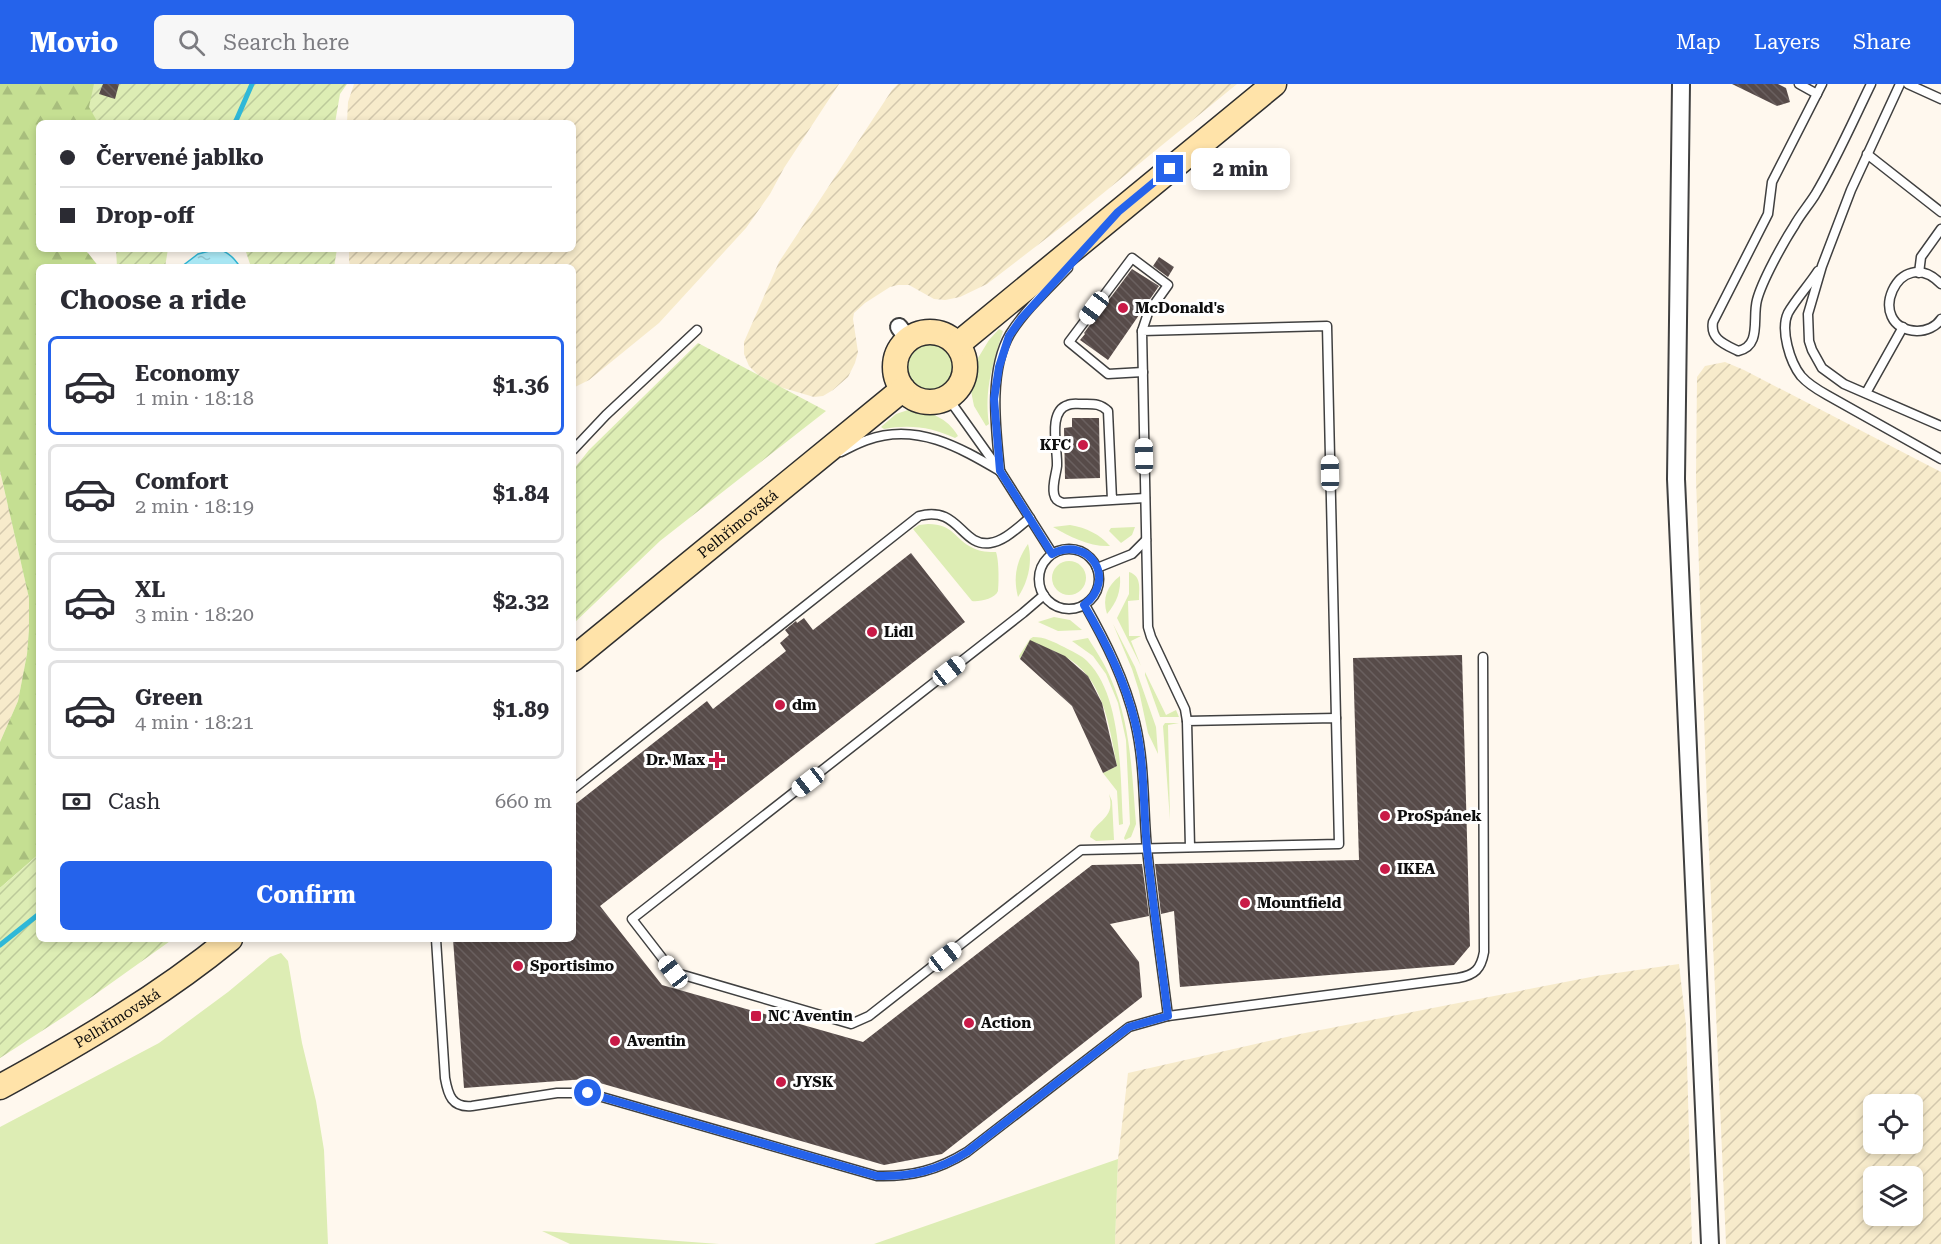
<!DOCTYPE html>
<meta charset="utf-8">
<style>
:root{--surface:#fff;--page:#f7f7f7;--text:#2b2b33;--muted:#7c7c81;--line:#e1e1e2;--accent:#2563eb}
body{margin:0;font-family:"Roboto Serif",serif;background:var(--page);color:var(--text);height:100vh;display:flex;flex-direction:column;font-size:22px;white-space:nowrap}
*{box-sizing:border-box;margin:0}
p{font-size:20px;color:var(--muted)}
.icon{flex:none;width:33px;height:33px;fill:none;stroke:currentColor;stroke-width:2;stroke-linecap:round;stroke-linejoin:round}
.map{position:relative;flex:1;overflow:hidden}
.sheet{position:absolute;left:36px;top:180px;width:540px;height:678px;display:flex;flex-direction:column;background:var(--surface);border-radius:9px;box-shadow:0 3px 9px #0003}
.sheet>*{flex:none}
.top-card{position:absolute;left:36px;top:36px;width:540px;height:132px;border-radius:9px;box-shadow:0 3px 9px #0003;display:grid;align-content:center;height:132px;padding:0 24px;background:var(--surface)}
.buttons{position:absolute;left:1863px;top:1010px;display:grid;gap:12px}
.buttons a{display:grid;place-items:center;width:60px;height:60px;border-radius:9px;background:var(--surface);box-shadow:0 3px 9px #0003;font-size:30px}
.end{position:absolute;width:27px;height:27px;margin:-14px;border:8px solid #2563eb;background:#fff;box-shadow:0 0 0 3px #fff}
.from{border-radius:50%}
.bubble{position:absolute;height:42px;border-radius:9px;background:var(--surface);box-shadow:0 3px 9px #0003;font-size:20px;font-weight:700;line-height:42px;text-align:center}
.car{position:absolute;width:18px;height:36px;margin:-18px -9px;border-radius:8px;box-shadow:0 0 4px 2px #0007;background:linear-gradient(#fff 24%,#345 0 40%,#fff 0 76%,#345 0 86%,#fff 0)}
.top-card b{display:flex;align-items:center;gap:21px;height:57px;font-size:22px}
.top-card b+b{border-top:2px solid var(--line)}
.top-card i{width:15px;height:15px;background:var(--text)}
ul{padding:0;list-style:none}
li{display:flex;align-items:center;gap:18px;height:99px;margin:0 12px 9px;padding:0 12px;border:3px solid var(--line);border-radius:9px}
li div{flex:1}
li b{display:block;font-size:22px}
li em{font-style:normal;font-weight:700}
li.current{border-color:var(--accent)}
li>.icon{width:54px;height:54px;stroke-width:1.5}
h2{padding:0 24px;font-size:27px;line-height:72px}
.pay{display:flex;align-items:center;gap:15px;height:66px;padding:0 24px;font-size:22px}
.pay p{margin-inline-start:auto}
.button{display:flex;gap:12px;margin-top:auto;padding:12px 24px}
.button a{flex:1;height:69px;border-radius:9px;background:var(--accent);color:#fff;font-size:24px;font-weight:700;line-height:69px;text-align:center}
header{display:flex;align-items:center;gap:36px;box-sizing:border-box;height:84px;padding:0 30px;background:var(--accent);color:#fff}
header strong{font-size:28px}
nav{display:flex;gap:33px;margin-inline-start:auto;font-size:21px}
.search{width:420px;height:54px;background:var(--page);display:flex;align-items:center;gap:15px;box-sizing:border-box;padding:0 21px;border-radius:9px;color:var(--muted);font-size:22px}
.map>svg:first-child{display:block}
.farmland{fill:url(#farmland-furrows);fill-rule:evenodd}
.grass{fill:#ddedb4}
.forest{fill:url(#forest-firs)}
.garden{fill:url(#garden-furrows)}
.water{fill:url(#water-ripples);stroke:#2fb8d8;stroke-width:1.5}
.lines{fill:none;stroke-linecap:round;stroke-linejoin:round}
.stream{stroke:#2fb8d8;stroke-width:5}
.building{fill:url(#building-back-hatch)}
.lane-casing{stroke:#404040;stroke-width:11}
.street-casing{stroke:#404040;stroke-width:20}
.secondary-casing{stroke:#2f2f2f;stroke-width:27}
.lane{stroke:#fff;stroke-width:8}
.street{stroke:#fff;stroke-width:16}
.secondary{stroke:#ffe3a9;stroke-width:24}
.route{stroke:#2563eb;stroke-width:8}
.poi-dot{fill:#c91a47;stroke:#fff;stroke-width:2}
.labels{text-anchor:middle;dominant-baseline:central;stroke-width:6;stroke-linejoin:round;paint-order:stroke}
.poi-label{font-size:15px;font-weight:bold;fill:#0d0d0d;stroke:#fff;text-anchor:start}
.street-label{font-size:15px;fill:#0d0d0d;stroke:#fff}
</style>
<header>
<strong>Movio</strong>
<div class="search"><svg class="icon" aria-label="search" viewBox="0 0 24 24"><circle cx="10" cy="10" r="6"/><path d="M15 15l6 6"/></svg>Search here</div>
<nav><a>Map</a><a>Layers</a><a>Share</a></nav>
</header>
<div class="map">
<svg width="1941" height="1160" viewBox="0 0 1941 1160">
<defs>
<pattern id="farmland-furrows" width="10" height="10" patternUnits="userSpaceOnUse" patternTransform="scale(1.5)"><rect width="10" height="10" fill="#f7ebcb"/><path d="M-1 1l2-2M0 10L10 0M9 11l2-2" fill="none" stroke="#d3c8ad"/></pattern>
<pattern id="forest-firs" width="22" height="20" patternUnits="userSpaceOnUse" patternTransform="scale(1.5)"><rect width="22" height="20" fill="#c5df92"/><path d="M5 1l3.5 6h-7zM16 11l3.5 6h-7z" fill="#a8be7d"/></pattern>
<pattern id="garden-furrows" width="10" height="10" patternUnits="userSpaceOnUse" patternTransform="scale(1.5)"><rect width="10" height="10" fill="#ddedb4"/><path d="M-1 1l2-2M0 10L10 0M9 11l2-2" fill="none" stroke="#bcca9a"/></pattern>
<pattern id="water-ripples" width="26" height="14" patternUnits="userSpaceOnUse" patternTransform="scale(1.5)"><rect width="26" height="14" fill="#aeeefb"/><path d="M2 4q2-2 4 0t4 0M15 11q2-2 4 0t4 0" fill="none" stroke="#94cbd6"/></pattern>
<pattern id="building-back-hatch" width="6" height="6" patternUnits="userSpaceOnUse" patternTransform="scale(1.5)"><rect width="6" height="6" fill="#574b49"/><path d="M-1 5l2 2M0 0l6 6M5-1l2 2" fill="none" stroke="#6a605f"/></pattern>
</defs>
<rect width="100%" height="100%" fill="#fff8ee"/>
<g class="farmland">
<path d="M354,0H839L784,84L770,110L746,144L659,239L589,296L573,304V183H350L349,176V165H573V39H347L348,18Z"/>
<path d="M898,0H1237L1069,137L987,200L960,213L945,216L934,215L909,201H898L890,203L865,219L854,229L853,235L858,268L855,279L848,293L833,306L823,312L814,313L780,303L757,290L749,282L744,270V258L779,178L892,6Z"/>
<path d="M1725,278L1744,286L1941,388V1160H1726L1707,721L1696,395L1697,293L1705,282ZM1874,1020H1912V1059H1874ZM1874,1092H1912V1131H1874Z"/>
<path d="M0,387L29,514V545L27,570L18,617L0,658Z"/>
<path d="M1679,880L1686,941L1692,1160H1115L1118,1075L1128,989L1300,950L1596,892Z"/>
</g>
<g class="grass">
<path d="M999,245L1003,247C993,280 984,305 989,340L986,342L974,322L971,307L978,274L989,256Z"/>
<circle cx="930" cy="283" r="25"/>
<path d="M908,326C928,326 948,334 958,352L955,354C932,343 909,340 884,345L881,343L896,330Z"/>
<path d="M928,440C954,440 954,455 973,464C980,468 989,468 996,468C999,476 999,499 998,507C995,515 979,518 972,517L913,445L919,441Z"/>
<path d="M1070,441C1087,444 1099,450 1110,462C1090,463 1070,453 1053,443Z"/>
<path d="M1135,443L1132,451L1121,459L1109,447L1111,444Z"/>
<path d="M1028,460C1033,478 1028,498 1018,513C1013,494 1016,477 1028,460Z"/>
<circle cx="1069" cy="494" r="17"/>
<path d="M1129,488C1142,492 1139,505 1139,516L1128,517L1129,552H1141L1131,557L1141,582L1117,534L1129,510Z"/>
<path d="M1120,492C1121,507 1117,518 1107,530C1102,514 1107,502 1120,492Z"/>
<path d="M1054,533L1070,536L1082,546L1058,547L1038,538Z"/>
<path d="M1113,540L1135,583L1156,643L1158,670L1148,649L1139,607L1132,585Z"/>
<path d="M1033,553C1045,553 1054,558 1064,563C1071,567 1081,571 1087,577C1123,612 1120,694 1123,740L1119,741L1117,707L1103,689L1117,682C1109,642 1104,593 1064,572C1053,566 1041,562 1030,557L1020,575L1019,572L1030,555Z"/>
<path d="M1088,554C1096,567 1105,580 1111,595C1131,640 1132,691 1136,740L1131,753L1125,756L1124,754L1130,740L1126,656L1118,619L1106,590L1093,572L1072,557Z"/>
<path d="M1145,588L1166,631L1176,626L1179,633H1160L1145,591Z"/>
<path d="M1165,639H1179L1168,641L1170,736L1163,642Z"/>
<path d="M1109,710L1112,717L1114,756L1096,757L1090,753L1091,749C1101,734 1115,733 1109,710Z"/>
<path d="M281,869L288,877L302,959L316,1017L324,1066L328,1160H0V1043L159,959L228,908L270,873Z"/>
<path d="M1118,1075L1115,1160H874Z"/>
<path d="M542,1147L719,1160H570Z"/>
</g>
<path class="forest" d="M0,0H127L124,39H39V165H83L88,169L99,183H39V770L0,804V658L18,617L27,570L29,545V514L0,387Z"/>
<g class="garden">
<path d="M94,0H347L340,10L335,39H98L89,23Z"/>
<path d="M116,165H168L165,183H117Z"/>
<path d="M245,165H337L334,183H251Z"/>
<path d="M698,259L826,327L660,457L573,540V386L589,366Z"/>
<path d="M39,770V855H173L65,932L0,974V804Z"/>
</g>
<path class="water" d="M217,165C227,167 235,175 240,183H181L198,170Z"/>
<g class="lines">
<g class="stream">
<path d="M235,39L252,0"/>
<path d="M0,861L39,830"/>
</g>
</g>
<g class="building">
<path d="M103,0H119L115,15L99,10Z"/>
<path d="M1732,0H1778L1786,4L1790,18L1777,22Z"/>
<path d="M1159,173L1174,183L1168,193L1153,182Z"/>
<path d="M1132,185L1159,202L1108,276L1080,256L1085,250L1084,249Z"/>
<path d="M1072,334H1099L1100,394L1065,395L1064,344L1072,343Z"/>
<path d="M911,469L965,538L600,822L662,901L863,958L1092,781L1142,780L1149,832L1110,840L1139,878L1142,913L942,1070L884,1081L586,995L464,1004L453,855H573V722L707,617L713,625L786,567L780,559L789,551L785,546L796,537L797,539L804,534L813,546Z"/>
<path d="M1030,556L1065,572L1088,592L1102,619L1117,682L1103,689L1072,622L1020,575Z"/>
<path d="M1462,571L1470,862L1454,881L1180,903L1174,827L1161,830L1155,780L1359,776L1353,574Z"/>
</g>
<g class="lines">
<g class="lane-casing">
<g id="lane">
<path d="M1799,0L1817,10"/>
<path d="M1822,0L1772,98L1768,130L1713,238C1710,255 1724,260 1738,267C1762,262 1752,234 1757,216C1762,197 1783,159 1794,142C1800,131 1808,122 1815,111C1836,76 1853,37 1871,0"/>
<path d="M1900,0L1851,106L1822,182L1808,230L1809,257L1812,266L1822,284L1844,300L1941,342"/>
<path d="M1908,0L1941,15"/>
<path d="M1867,70L1941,128"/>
<path d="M1818,187C1809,201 1796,215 1788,229C1780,246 1790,278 1801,292C1808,300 1818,306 1827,311L1941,375"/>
<path d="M1919,189L1921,173L1941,145"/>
<path d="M1941,200C1899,157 1862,244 1917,247C1926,247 1936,243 1941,235"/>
<path d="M1142,247L1148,229L1168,201L1132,174L1069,258L1108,290L1143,288"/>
<path d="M1866,309L1903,243"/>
<path d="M948,314L1000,387L1052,469"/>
<path d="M573,366L606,331L697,246"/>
<path d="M841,368C849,364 858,359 867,356C916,338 959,363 1000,387"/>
<path d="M1000,387C996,346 988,288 1010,250C1025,226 1048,205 1068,184"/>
<path d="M1112,416L1108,327C1100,319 1093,320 1082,320C1077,320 1072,319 1068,321C1047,327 1058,365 1057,382C1056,391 1052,400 1054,410C1055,415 1057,417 1063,419L1145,414"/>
<circle cx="1069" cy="495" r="30"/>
<path d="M1097,484L1132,470L1146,456"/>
<path d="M1044,511L1023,529L632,835L673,888L851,940L869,932L1081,766L1339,760L1336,634L1187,637L1190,763"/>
<path d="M1085,521C1106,558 1125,596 1135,638C1145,679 1143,723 1147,765C1153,821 1161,876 1168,932"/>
<path d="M1187,637L1185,625L1151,553L1148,543L1142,247L1327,242L1336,634"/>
<path d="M573,705L919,432C959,421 961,463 990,459C1005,457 1018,443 1030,434"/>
<path d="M436,855L445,994C448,1011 452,1024 472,1022L557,1009H588L877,1092C911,1093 938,1086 967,1068L1129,943L1168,932L1458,894C1475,891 1481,885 1484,868L1483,573"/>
</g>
</g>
<g class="street-casing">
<g id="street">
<path d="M1681,0L1676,395L1710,1160"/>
<path d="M899,243L908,255"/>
</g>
</g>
<g class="secondary-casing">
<g id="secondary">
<circle cx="930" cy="283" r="35"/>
<path d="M958,260L1274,0"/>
<path id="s1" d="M573,575L903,305"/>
<path id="s2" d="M0,1003C80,959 159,913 230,855"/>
</g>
</g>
<use href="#lane" class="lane"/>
<use href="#street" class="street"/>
<use href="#secondary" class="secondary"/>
</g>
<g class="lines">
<path class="route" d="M588,1009L877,1092C911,1093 939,1086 967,1068L1129,943L1168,932C1161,876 1153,821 1147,765C1143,723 1145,679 1135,638C1125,596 1106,558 1084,521C1118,495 1089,451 1052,470L1000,387L994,315L999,283L1009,252L1021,235L1118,128L1170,85"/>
</g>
<g class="poi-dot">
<circle cx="1123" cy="224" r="6"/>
<circle cx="1083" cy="361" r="6"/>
<circle cx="872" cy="548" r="6"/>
<circle cx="780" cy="621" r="6"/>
<path d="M714 667h6v6h6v6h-6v6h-6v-6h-6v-6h6z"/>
<circle cx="1385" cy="732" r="6"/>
<circle cx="1385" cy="785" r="6"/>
<circle cx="1245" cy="819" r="6"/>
<circle cx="518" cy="882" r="6"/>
<rect x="750" y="926" width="12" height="12" rx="3"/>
<circle cx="969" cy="939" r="6"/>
<circle cx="615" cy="957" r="6"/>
<circle cx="781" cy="998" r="6"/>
</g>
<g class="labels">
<g class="poi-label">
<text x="1135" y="224">McDonald's</text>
<text x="1071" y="361" text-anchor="end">KFC</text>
<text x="884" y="548">Lidl</text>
<text x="792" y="621">dm</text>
<text x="705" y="676" text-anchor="end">Dr. Max</text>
<text x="1397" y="732">ProSpánek</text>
<text x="1397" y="785">IKEA</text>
<text x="1257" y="819">Mountfield</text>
<text x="530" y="882">Sportisimo</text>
<text x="768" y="932">NC Aventin</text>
<text x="981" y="939">Action</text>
<text x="627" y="957">Aventin</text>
<text x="793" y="998">JYSK</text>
</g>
<g class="street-label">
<text stroke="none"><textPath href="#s1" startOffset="213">Pelhřimovská</textPath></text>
<text stroke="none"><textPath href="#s2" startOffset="136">Pelhřimovská</textPath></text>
</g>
</g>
</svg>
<div class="buttons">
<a><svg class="icon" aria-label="locate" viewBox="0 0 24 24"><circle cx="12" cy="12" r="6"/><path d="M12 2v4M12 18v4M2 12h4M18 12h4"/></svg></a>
<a><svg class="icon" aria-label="layers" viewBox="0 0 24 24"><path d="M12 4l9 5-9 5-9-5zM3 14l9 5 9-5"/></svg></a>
</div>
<i class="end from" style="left:588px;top:1009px"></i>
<i class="end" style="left:1170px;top:85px"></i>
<div class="bubble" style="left:1191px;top:64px;width:99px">2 min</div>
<i class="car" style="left:1094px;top:224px;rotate:217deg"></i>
<i class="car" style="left:1144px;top:372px;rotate:359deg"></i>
<i class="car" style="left:1330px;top:389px;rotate:359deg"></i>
<i class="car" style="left:949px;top:587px;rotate:52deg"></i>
<i class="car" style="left:808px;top:698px;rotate:232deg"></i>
<i class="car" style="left:945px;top:873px;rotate:52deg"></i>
<i class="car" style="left:673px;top:888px;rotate:322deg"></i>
<div class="top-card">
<b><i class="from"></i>Červené jablko</b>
<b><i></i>Drop-off</b>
</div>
<section class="sheet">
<h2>Choose a ride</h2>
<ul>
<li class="current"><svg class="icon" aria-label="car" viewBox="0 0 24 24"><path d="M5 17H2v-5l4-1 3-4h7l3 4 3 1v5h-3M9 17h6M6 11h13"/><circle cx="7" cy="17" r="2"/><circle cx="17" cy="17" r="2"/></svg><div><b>Economy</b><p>1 min · 18:18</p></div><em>$1.36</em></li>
<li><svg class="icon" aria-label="car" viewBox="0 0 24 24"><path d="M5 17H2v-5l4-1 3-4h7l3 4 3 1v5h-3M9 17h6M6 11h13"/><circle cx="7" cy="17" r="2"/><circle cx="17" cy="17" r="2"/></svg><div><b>Comfort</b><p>2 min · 18:19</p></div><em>$1.84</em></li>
<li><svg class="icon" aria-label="car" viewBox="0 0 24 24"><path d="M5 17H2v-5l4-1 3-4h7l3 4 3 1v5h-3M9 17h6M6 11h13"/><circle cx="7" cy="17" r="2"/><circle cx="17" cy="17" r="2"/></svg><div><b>XL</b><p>3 min · 18:20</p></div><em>$2.32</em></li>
<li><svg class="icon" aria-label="car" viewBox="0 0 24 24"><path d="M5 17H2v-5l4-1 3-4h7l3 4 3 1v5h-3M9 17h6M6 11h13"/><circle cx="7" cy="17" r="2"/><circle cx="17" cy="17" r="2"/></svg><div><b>Green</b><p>4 min · 18:21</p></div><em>$1.89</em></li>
</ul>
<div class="pay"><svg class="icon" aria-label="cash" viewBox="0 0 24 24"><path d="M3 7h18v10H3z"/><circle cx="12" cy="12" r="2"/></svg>Cash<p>660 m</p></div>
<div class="button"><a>Confirm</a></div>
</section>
</div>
